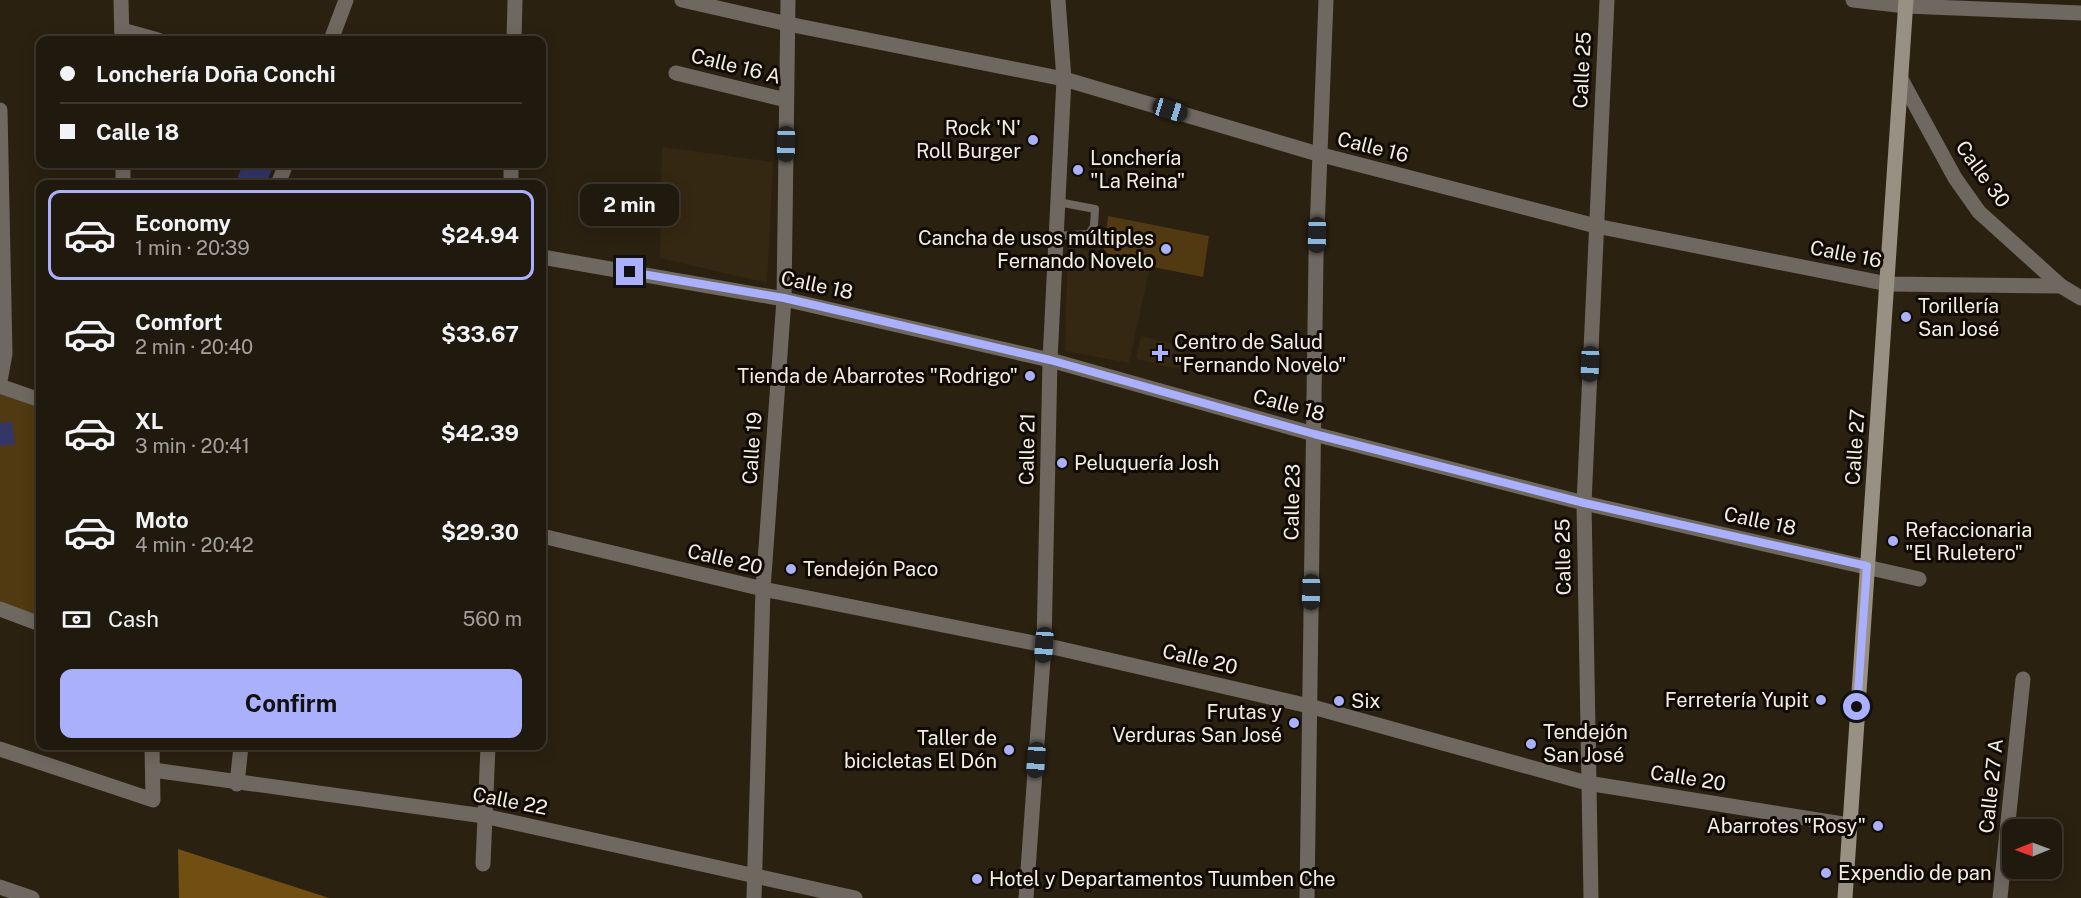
<!DOCTYPE html>
<meta charset="utf-8">
<style>
:root{--surface:#20190d;--page:#282216;--text:#f1f3f6;--muted:#a2a09d;--line:#3d382e;--accent:#aab0fb}
body{margin:0;font-family:"Public Sans",sans-serif;background:var(--page);color:var(--text);height:100vh;display:flex;flex-direction:column;font-size:22px;white-space:nowrap}
*{box-sizing:border-box;margin:0}
p{font-size:20px;color:var(--muted)}
.icon{flex:none;width:33px;height:33px;fill:none;stroke:currentColor;stroke-width:2;stroke-linecap:round;stroke-linejoin:round}
.map{position:relative;flex:1;overflow:hidden}
.sheet{position:absolute;left:36px;top:180px;width:510px;height:570px;display:flex;flex-direction:column;background:var(--surface);border-radius:12px;box-shadow:0 3px 15px #0003,0 0 0 2px var(--line)}
.sheet>*{flex:none}
.guide{position:absolute;left:36px;top:36px;width:510px;height:132px;border-radius:12px;box-shadow:0 3px 15px #0003,0 0 0 2px var(--line);display:grid;align-content:center;height:132px;padding:0 24px;background:var(--surface)}
.needle{width:39px;rotate:269deg}
.controls{position:absolute;left:2002px;top:819px;display:grid;gap:12px}
.controls a{display:grid;place-items:center;width:60px;height:60px;border-radius:12px;background:var(--surface);box-shadow:0 3px 15px #0003,0 0 0 2px var(--line);font-size:30px}
.end{position:absolute;width:27px;height:27px;margin:-14px;border:8px solid #aab0fb;background:#111;box-shadow:0 0 0 3px #111}
.from{border-radius:50%}
.bubble{position:absolute;height:42px;border-radius:12px;background:var(--surface);box-shadow:0 3px 15px #0003,0 0 0 2px var(--line);font-size:20px;font-weight:700;line-height:42px;text-align:center}
.car{position:absolute;width:18px;height:36px;margin:-18px -9px;border-radius:8px;box-shadow:0 0 4px 2px #0007;background:linear-gradient(#222 24%,#8ab4d8 0 40%,#222 0 76%,#8ab4d8 0 86%,#222 0)}
.guide b{display:flex;align-items:center;gap:21px;height:57px;font-size:22px}
.guide b+b{border-top:2px solid var(--line)}
.guide i{width:15px;height:15px;background:var(--text)}
ul{padding:10px 0 0;list-style:none}
li{display:flex;align-items:center;gap:18px;height:90px;margin:0 12px 9px;padding:0 12px;border:3px solid transparent;border-radius:12px}
li div{flex:1}
li b{display:block;font-size:22px}
li em{font-style:normal;font-weight:700}
li.current{border-color:var(--accent)}
li>.icon{width:54px;height:54px;stroke-width:1.5}
.pay{display:flex;align-items:center;gap:15px;height:66px;padding:0 24px;font-size:22px}
.pay p{margin-inline-start:auto}
.primary-button{display:flex;gap:12px;margin-top:auto;padding:12px 24px}
.primary-button a{flex:1;height:69px;border-radius:12px;background:var(--accent);color:#111;font-size:24px;font-weight:700;line-height:69px;text-align:center}
.map>svg:first-child{display:block}
.built{fill:#352812}
.green{fill:#513a11}
.forest{fill:#714f13}
.building{fill:#343668}
.lines{fill:none;stroke-linecap:round;stroke-linejoin:round}
.service{stroke:#6e6860;stroke-width:8}
.minor{stroke:#6e6860;stroke-width:15}
.tertiary{stroke:#6e6860;stroke-width:15}
.secondary{stroke:#989083;stroke-width:15}
.route{stroke:#aab0fb;stroke-width:8}
.poi-dot{fill:#aab0fb;stroke:#100b05;stroke-width:2}
.labels{text-anchor:middle;dominant-baseline:central;stroke-width:6;stroke-linejoin:round;paint-order:stroke}
.street-label{font-size:20px;fill:#f4ede3;stroke:#100b05}
.poi-label{font-size:20px;fill:#f4ede3;stroke:#100b05;text-anchor:start}
</style>
<div class="map">
<svg width="2081" height="898" viewBox="0 0 2081 898">
<rect width="100%" height="100%" fill="#2b2111"/>
<g class="built">
<path d="M662,147L773,162L767,283L660,258Z"/>
<path d="M1068,245L1149,271L1129,363L1065,351Z"/>
<path d="M1141,336L1184,346L1179,369L1136,359Z"/>
</g>
<g class="green">
<path d="M1108,216L1209,236L1203,277L1123,261L1104,251Z"/>
<path d="M0,384L40,400V622L0,608Z"/>
</g>
<path class="forest" d="M178,849L329,898H179Z"/>
<g class="building">
<path d="M243,164H274L266,184H235Z"/>
<path d="M12,422L15,444L0,446V423Z"/>
</g>
<g class="lines">
<path class="service" d="M1056,236L1089,234L1094,226L1095,209L1058,202"/>
<g class="minor">
<path d="M121,0L122,40"/>
<path d="M682,0L788,24L1064,79L1318,154L1596,226L1888,284L2061,286"/>
<path d="M1906,6L2081,13"/>
<path d="M122,30L158,40"/>
<path d="M331,40L346,0"/>
<path d="M514,40L515,0"/>
<path d="M676,73L786,100"/>
<path d="M1901,79L1955,178L1979,212L2061,286L2081,298"/>
<path d="M0,110L5,354L0,381"/>
<path d="M123,164V184"/>
<path d="M278,184L286,164"/>
<path d="M511,184V164"/>
<path d="M542,257L784,299L1050,360L1314,434L1584,503L1919,579"/>
<path d="M0,386L40,400"/>
<path d="M542,536L763,589L1044,645L1309,706L1587,783L1849,825"/>
<path d="M0,609L40,624"/>
<path d="M0,749L153,800L152,746"/>
<path d="M153,770L484,816L855,898"/>
<path d="M237,784L241,746"/>
<path d="M483,864L488,746"/>
<path d="M0,887L32,898"/>
<path d="M754,898L763,589L784,299L788,0"/>
<path d="M1026,898L1044,645L1050,360L1064,79L1058,0"/>
<path d="M1307,898L1316,256L1326,0"/>
<path d="M1591,898L1584,503L1607,0"/>
<path d="M2000,898L2023,679"/>
</g>
<path class="tertiary" d="M1853,0L1906,6"/>
<path class="secondary" d="M1845,898L1906,0"/>
</g>
<g class="lines">
<path class="route" d="M630,272L784,298L1050,360L1314,434L1584,503L1867,566L1857,707"/>
</g>
<g class="poi-dot">
<circle cx="1033" cy="140" r="6"/>
<circle cx="1078" cy="170" r="6"/>
<circle cx="1166" cy="249" r="6"/>
<circle cx="1906" cy="317" r="6"/>
<path d="M1157 344h6v6h6v6h-6v6h-6v-6h-6v-6h6z"/>
<circle cx="1030" cy="376" r="6"/>
<circle cx="1062" cy="463" r="6"/>
<circle cx="1893" cy="541" r="6"/>
<circle cx="791" cy="569" r="6"/>
<circle cx="1821" cy="700" r="6"/>
<circle cx="1339" cy="701" r="6"/>
<circle cx="1294" cy="723" r="6"/>
<circle cx="1531" cy="744" r="6"/>
<circle cx="1009" cy="750" r="6"/>
<circle cx="1878" cy="826" r="6"/>
<circle cx="1826" cy="873" r="6"/>
<circle cx="977" cy="879" r="6"/>
</g>
<g class="labels">
<g class="street-label">
<text transform="translate(736 66) rotate(14)">Calle 16 A</text>
<text transform="translate(1582 70) rotate(-87)">Calle 25</text>
<text transform="translate(1373 147) rotate(14)">Calle 16</text>
<text transform="translate(1983 174) rotate(54)">Calle 30</text>
<text transform="translate(1846 254) rotate(11)">Calle 16</text>
<text transform="translate(817 285) rotate(12)">Calle 18</text>
<text transform="translate(1289 405) rotate(15)">Calle 18</text>
<text transform="translate(1855 447) rotate(-86)">Calle 27</text>
<text transform="translate(752 448) rotate(-86)">Calle 19</text>
<text transform="translate(1027 449) rotate(-89)">Calle 21</text>
<text transform="translate(1292 502) rotate(-89)">Calle 23</text>
<text transform="translate(1760 521) rotate(12)">Calle 18</text>
<text transform="translate(1563 557) rotate(-91)">Calle 25</text>
<text transform="translate(725 559) rotate(13)">Calle 20</text>
<text transform="translate(1200 659) rotate(13)">Calle 20</text>
<text transform="translate(1688 778) rotate(9)">Calle 20</text>
<text transform="translate(1991 786) rotate(-84)">Calle 27 A</text>
<text transform="translate(510 801) rotate(11)">Calle 22</text>
</g>
<g class="poi-label">
<text x="1021" y="128" text-anchor="end">Rock 'N'<tspan x="1021" dy="23">Roll Burger</tspan></text>
<text x="1090" y="158">Lonchería<tspan x="1090" dy="23">"La Reina"</tspan></text>
<text x="1154" y="238" text-anchor="end">Cancha de usos múltiples<tspan x="1154" dy="23">Fernando Novelo</tspan></text>
<text x="1918" y="306">Torillería<tspan x="1918" dy="23">San José</tspan></text>
<text x="1174" y="342">Centro de Salud<tspan x="1174" dy="23">"Fernando Novelo"</tspan></text>
<text x="1018" y="376" text-anchor="end">Tienda de Abarrotes "Rodrigo"</text>
<text x="1074" y="463">Peluquería Josh</text>
<text x="1905" y="530">Refaccionaria<tspan x="1905" dy="23">"El Ruletero"</tspan></text>
<text x="803" y="569">Tendejón Paco</text>
<text x="1809" y="700" text-anchor="end">Ferretería Yupit</text>
<text x="1351" y="701">Six</text>
<text x="1282" y="712" text-anchor="end">Frutas y<tspan x="1282" dy="23">Verduras San José</tspan></text>
<text x="1543" y="732">Tendejón<tspan x="1543" dy="23">San José</tspan></text>
<text x="997" y="738" text-anchor="end">Taller de<tspan x="997" dy="23">bicicletas El Dón</tspan></text>
<text x="1866" y="826" text-anchor="end">Abarrotes "Rosy"</text>
<text x="1838" y="873">Expendio de pan</text>
<text x="989" y="879">Hotel y Departamentos Tuumben Che</text>
</g>
</g>
</svg>
<div class="controls">
<a><svg class="needle" viewBox="-14 -14 28 28"><path d="M0-13l5 13h-10z" fill="#e53935"/><path d="M0 13l5-13h-10z" fill="#a2a09d"/></svg></a>
</div>
<i class="end from" style="left:1857px;top:707px"></i>
<i class="end" style="left:630px;top:272px"></i>
<div class="bubble" style="left:580px;top:184px;width:99px">2 min</div>
<i class="car" style="left:1170px;top:110px;rotate:107deg"></i>
<i class="car" style="left:786px;top:144px;rotate:181deg"></i>
<i class="car" style="left:1317px;top:235px;rotate:181deg"></i>
<i class="car" style="left:1590px;top:364px;rotate:182deg"></i>
<i class="car" style="left:1311px;top:592px;rotate:181deg"></i>
<i class="car" style="left:1044px;top:645px;rotate:184deg"></i>
<i class="car" style="left:1036px;top:760px;rotate:184deg"></i>
<div class="guide">
<b><i class="from"></i>Lonchería Doña Conchi</b>
<b><i></i>Calle 18</b>
</div>
<section class="sheet">
<ul>
<li class="current"><svg class="icon" aria-label="car" viewBox="0 0 24 24"><path d="M5 17H2v-5l4-1 3-4h7l3 4 3 1v5h-3M9 17h6M6 11h13"/><circle cx="7" cy="17" r="2"/><circle cx="17" cy="17" r="2"/></svg><div><b>Economy</b><p>1 min · 20:39</p></div><em>$24.94</em></li>
<li><svg class="icon" aria-label="car" viewBox="0 0 24 24"><path d="M5 17H2v-5l4-1 3-4h7l3 4 3 1v5h-3M9 17h6M6 11h13"/><circle cx="7" cy="17" r="2"/><circle cx="17" cy="17" r="2"/></svg><div><b>Comfort</b><p>2 min · 20:40</p></div><em>$33.67</em></li>
<li><svg class="icon" aria-label="car" viewBox="0 0 24 24"><path d="M5 17H2v-5l4-1 3-4h7l3 4 3 1v5h-3M9 17h6M6 11h13"/><circle cx="7" cy="17" r="2"/><circle cx="17" cy="17" r="2"/></svg><div><b>XL</b><p>3 min · 20:41</p></div><em>$42.39</em></li>
<li><svg class="icon" aria-label="car" viewBox="0 0 24 24"><path d="M5 17H2v-5l4-1 3-4h7l3 4 3 1v5h-3M9 17h6M6 11h13"/><circle cx="7" cy="17" r="2"/><circle cx="17" cy="17" r="2"/></svg><div><b>Moto</b><p>4 min · 20:42</p></div><em>$29.30</em></li>
</ul>
<div class="pay"><svg class="icon" aria-label="cash" viewBox="0 0 24 24"><path d="M3 7h18v10H3z"/><circle cx="12" cy="12" r="2"/></svg>Cash<p>560 m</p></div>
<div class="primary-button"><a>Confirm</a></div>
</section>
</div>
